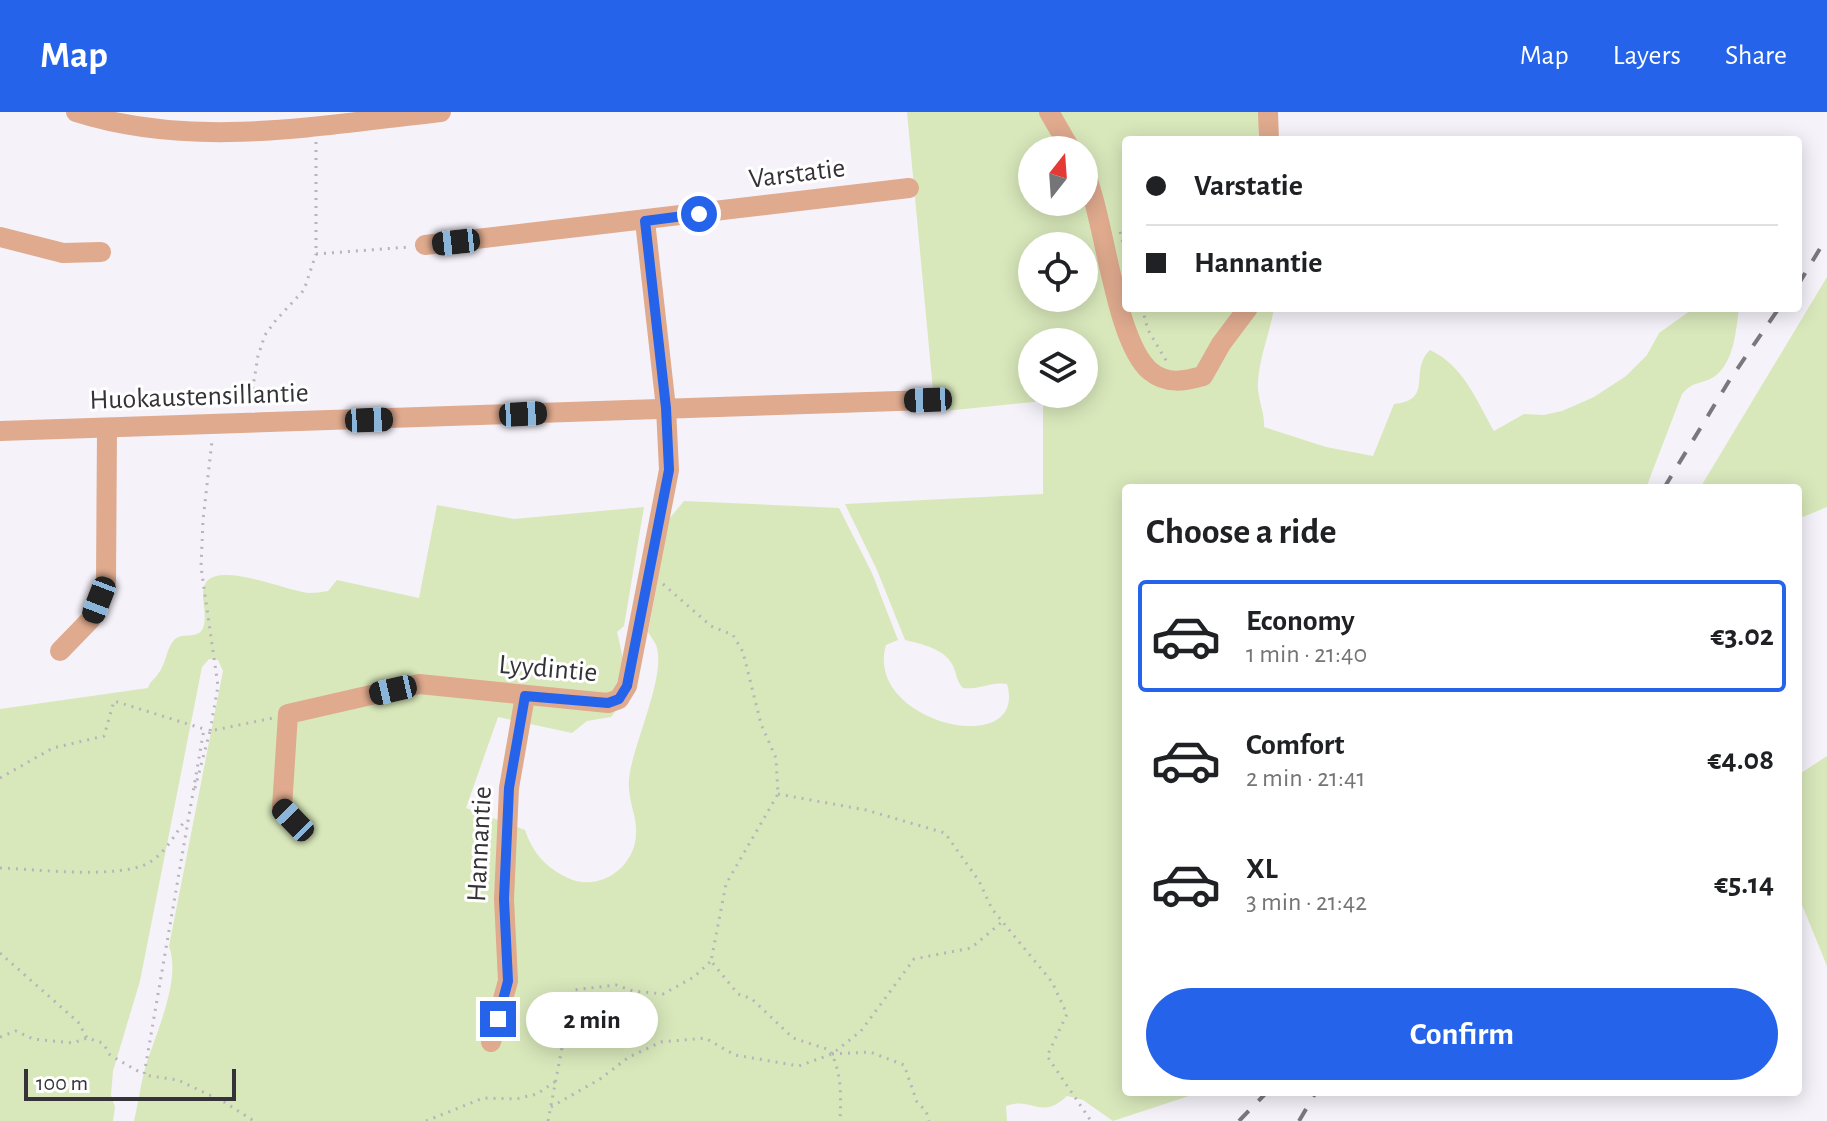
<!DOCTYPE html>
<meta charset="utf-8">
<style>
:root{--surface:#fff;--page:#f2f2f2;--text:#202124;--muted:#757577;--line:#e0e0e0;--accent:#2563eb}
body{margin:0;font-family:"Alegreya Sans",sans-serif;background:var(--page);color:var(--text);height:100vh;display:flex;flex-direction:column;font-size:30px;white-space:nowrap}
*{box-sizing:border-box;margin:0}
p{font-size:26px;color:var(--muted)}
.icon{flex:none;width:44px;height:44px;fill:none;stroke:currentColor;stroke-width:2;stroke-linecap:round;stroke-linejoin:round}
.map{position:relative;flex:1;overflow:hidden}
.side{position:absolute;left:1122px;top:372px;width:680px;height:612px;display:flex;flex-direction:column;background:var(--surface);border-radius:8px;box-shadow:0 4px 20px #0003}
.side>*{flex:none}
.hud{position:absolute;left:1122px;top:24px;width:680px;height:176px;border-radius:8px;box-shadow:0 4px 20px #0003;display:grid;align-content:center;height:176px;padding:0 24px;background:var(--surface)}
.needle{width:52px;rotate:17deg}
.controls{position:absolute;left:1018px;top:24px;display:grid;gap:16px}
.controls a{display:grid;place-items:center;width:80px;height:80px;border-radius:50%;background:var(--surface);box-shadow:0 4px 20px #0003;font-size:40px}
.scale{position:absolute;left:24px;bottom:20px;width:212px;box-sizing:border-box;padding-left:8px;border:4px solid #353337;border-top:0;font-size:22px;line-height:28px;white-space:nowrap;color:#353337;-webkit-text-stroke:6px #fff;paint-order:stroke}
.end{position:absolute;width:36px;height:36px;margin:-18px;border:10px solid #2563eb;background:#fff;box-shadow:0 0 0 4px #fff}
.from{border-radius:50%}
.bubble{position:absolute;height:56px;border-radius:28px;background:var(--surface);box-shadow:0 4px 20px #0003;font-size:26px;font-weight:700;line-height:56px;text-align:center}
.car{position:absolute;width:24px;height:48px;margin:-24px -12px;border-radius:10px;box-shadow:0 0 6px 2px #0007;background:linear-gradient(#222 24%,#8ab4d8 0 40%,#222 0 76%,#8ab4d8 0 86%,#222 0)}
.hud b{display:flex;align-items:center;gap:28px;height:76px;font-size:30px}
.hud b+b{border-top:2px solid var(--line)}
.hud i{width:20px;height:20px;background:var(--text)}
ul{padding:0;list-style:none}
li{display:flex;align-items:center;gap:24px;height:112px;margin:0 16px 12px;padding:0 8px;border:4px solid transparent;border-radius:8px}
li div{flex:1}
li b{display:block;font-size:30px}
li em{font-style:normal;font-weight:700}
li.current{border-color:var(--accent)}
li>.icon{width:72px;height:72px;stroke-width:1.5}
h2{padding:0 24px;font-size:36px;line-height:96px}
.cta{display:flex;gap:16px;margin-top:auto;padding:16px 24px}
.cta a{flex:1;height:92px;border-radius:48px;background:var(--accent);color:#fff;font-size:32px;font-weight:700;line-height:92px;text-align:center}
header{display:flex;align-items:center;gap:48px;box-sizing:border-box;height:112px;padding:0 40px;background:var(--accent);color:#fff}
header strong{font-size:38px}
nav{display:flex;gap:44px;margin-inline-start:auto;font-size:28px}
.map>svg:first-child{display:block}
.green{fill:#d9e8bb;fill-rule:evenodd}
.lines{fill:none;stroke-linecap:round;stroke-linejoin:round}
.path{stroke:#b7b4bb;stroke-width:3;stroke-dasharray:2 6;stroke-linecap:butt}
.minor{stroke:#dfaa8e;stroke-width:20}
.rail{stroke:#7a787d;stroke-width:4;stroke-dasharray:14 14;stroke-linecap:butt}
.route{stroke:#2563eb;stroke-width:10}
.labels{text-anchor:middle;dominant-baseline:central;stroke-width:6;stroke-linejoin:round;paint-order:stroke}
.street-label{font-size:28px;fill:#353337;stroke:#fff}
</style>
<header>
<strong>Map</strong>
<nav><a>Map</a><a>Layers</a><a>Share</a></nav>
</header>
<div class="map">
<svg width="1827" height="1009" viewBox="0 0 1827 1009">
<rect width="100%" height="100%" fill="#f5f2fa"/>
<g class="green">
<path d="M907,0H1260L1258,28H1126V196H1274C1270,221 1259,246 1258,271C1257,287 1265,299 1264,315L1326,335L1373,344L1394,292C1435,288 1408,259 1430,238C1464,254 1476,288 1494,319L1524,302L1544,303L1562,299L1594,285L1626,264L1647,243L1659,221L1694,196H1739C1736,218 1734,256 1710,267C1697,273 1694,269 1682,282L1646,376H1126V980H1201L1113,1009L1083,988L1067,984C1041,1009 1032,984 1006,994L1007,1009H134C138,993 140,976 144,960C154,924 182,870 169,834L223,559L218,548L209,547L202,555L140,869L113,959L111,983L115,995L113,1009H0V597L148,576C150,569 154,568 158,562C166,552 166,537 174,528C181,520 196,527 202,518C210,504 197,481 207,469C224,451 287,479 309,481C315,481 322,480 328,479L337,468L419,486L437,393L514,407L644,395L624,514L617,520C624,549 632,581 611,605L587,609L572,621L498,605L466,696L525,718C533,741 545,755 568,766C599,781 636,755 636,721C637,703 627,687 629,667C633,631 665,567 657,536C656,531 651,525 648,520L669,407L684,389L839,396L872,461L898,528L886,533C863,611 1029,649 1007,572C992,569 979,578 963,576C956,569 957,561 952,552C943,536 921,532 905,528L877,458L845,392L1043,382V289L935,300ZM1032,38H1084V90H1032ZM1032,134H1084V186H1032ZM1032,230H1084V282H1032Z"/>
<path d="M1827,165V395L1798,407V376H1700Z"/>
<path d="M1827,644V854L1798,783V663Z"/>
</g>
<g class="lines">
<g class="path">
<path d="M316,30V142L409,135"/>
<path d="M1120,120L1126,141"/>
<path d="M1142,196L1148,218L1167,250"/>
<path d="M250,293L258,244L265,223L276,208L304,178L316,142"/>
<path d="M663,472L711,514L733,523L743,540L761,612L776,646L778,682L726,772L711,849L738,882L752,887L793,926L830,938C842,962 841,983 840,1009"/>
<path d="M210,619L218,574L201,455L203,408L212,329"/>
<path d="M0,666L53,636L104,624L114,589L204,617L144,963L178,968L224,990L254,1009"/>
<path d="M195,676L210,619L273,606"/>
<path d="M778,682L866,698L945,721L979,769L992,797L1052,870L1067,902L1047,944L1091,1009"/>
<path d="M0,756C35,757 121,768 150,750C166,740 176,721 186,707"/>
<path d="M0,841L78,910L87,926"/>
<path d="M0,925L16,919L33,927L73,931L87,926L103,931L110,943L143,962"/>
<path d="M832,942L870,940L904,953L917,990L926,999L929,1009"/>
<path d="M551,995L600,967L629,945L661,930L705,926L735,943L799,954L832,942L861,919L914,847L971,836L1002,810"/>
<path d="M426,1009L483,986L516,987L537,982L556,969"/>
<path d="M548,1009L573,878L616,873L633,879L663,882L694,865L711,849"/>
</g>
<g class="minor">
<path d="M76,0C195,38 320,13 441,0"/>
<path d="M1049,0L1071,38"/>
<path d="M1268,0L1269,28"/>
<path d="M1084,59C1105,105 1114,228 1150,259C1167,273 1185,269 1203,264L1221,232L1248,196"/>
<path d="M0,125L63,141L101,140"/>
<path d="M425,133L909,76"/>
<path d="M0,319L928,288"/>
<path d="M60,539L91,507L106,469L107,316"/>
<path d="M293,708L282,696L288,602L419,572L608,591L619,587L627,574L669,358L666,296L645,109"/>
<path d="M491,930L508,869L504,787L509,676L525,584"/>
</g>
<g class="rail">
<path d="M1798,173L1827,125"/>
<path d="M1664,376L1729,269L1779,196"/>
<path d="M1239,1009L1267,980"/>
<path d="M1299,1009L1316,980"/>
</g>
</g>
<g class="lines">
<path class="route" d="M498,907L508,869L504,787L509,676L525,584L608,591L619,587L627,574L669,358L666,296L645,109L699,102"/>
</g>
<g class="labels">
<g class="street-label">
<text transform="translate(797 62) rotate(-7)">Varstatie</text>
<text transform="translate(199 285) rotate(-2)">Huokaustensillantie</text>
<text transform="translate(548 557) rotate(5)">Lyydintie</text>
<text transform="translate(480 732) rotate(-87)">Hannantie</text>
</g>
</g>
</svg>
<div class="controls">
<a><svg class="needle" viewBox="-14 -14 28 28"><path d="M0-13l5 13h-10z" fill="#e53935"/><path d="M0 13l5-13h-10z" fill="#757577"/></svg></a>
<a><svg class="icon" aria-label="locate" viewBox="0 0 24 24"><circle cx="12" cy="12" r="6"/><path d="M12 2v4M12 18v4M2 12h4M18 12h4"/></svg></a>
<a><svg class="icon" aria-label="layers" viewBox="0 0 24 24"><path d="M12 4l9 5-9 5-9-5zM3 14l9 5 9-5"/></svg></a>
</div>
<div class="scale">100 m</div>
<i class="end from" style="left:699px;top:102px"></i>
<i class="end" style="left:498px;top:907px"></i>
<div class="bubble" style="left:526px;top:880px;width:132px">2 min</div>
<i class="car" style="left:456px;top:130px;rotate:264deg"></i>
<i class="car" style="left:928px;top:288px;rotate:268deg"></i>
<i class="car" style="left:523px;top:302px;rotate:87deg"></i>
<i class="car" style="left:369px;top:308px;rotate:88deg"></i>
<i class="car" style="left:99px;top:488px;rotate:201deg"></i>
<i class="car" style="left:393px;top:578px;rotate:257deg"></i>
<i class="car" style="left:293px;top:708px;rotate:316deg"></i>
<div class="hud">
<b><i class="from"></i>Varstatie</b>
<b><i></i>Hannantie</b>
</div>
<section class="side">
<h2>Choose a ride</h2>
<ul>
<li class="current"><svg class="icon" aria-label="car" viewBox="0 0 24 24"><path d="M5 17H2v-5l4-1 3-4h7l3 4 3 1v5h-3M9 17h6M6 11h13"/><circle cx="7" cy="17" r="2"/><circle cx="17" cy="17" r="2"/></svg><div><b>Economy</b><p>1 min · 21:40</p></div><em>€3.02</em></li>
<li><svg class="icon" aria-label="car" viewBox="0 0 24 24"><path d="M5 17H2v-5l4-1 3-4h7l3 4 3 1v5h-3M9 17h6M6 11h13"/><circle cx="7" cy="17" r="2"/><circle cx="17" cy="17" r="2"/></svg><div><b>Comfort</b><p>2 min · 21:41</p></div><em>€4.08</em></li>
<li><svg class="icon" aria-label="car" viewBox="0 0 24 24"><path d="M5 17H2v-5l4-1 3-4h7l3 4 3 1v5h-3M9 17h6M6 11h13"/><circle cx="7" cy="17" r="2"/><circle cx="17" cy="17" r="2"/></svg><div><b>XL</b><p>3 min · 21:42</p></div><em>€5.14</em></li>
</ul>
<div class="cta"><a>Confirm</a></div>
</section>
</div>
